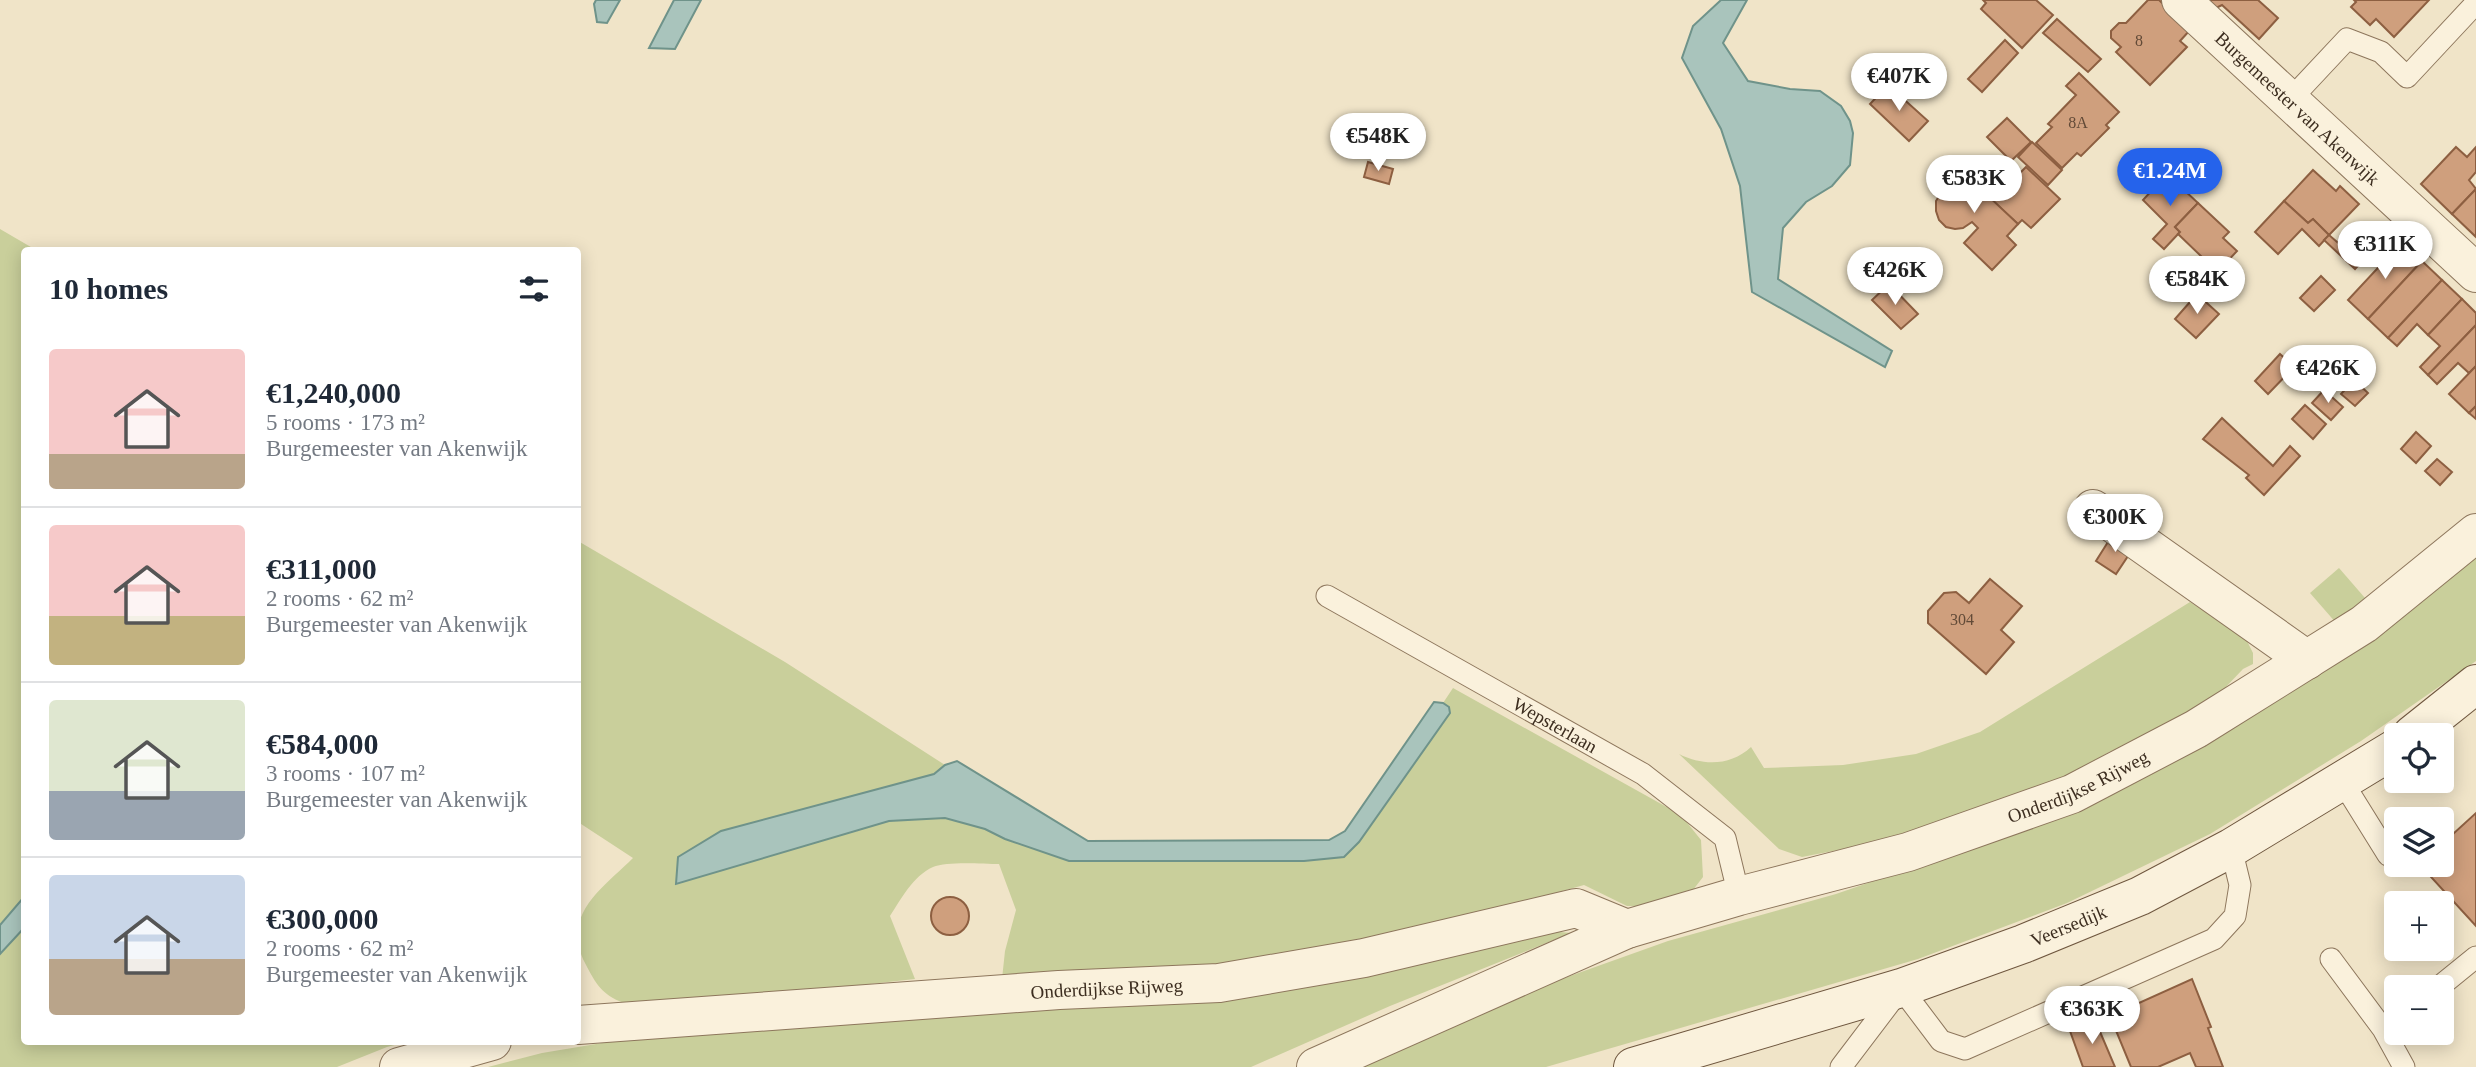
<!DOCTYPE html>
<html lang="en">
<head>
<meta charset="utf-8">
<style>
  body { margin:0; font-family:"Times New Roman",serif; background:#f2f2f3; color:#1f2937; height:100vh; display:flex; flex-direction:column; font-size:26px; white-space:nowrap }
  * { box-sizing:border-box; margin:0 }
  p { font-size:23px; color:#747a83 }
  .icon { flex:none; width:38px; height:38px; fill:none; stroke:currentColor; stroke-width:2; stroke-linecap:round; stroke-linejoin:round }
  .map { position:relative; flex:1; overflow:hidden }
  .side { position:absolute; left:21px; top:247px; width:560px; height:798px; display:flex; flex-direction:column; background:#fff; border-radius:7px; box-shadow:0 4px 18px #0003 }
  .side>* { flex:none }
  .fabs { position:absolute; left:2384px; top:723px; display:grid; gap:14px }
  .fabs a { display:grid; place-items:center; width:70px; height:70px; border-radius:7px; background:#fff; box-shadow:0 4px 18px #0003; font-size:35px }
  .price { position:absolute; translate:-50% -60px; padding:0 16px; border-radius:24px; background:#fff; color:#222; font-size:23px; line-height:46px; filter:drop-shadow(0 2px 4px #0008) }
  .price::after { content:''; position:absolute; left:50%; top:42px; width:21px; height:16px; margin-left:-10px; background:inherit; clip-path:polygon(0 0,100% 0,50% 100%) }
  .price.current { background:#2563eb; color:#fff }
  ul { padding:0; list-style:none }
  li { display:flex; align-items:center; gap:21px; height:175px; padding:0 28px }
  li+li { border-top:2px solid #e0e1e3 }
  li span { display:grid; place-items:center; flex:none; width:196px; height:140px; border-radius:7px; color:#555 }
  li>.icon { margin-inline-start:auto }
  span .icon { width:84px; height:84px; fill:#fffc; stroke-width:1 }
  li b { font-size:30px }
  h2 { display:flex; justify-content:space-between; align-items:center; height:84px; padding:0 28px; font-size:30px }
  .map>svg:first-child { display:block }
</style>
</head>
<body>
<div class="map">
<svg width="2476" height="1067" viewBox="0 0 2476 1067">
  <rect width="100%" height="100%" fill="#f0e4c8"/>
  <g fill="#c9cf9b">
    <polygon points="0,229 36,250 24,250 24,897 0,925"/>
    <path d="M578 541 785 662 945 765 934 774 678 857 676 884 889 821 945 818 985 829 1005 839 1069 861 1359 842 1450 713 1449 707 1443 703 1453 688 1681 815 1701 840 1703 877 1686 899 1650 906H1627L1584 885 1398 937 1264 961 1002 979 1005 951 1016 910 999 864C983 864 947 861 933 867 913 876 901 899 890 916L915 979C843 987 771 995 698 1001 679 1003 636 1008 619 1001 600 993 594 980 585 963 560 915 603 888 633 858L578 822Z"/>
    <polygon points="2476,550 2476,661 2361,741 2210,834 2067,903 1918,959 1546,1067 1357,1067 1542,986 1668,941 1836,894 1949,855"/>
    <polygon points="2339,568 2365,598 2337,624 2310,593"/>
    <path d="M2190 602 2246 639 2253 653V664L2243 669 2223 690 2153 733 2109 752 2045 790 1936 831 1802 857 1779 849 1679 754C1703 766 1731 766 1751 747L1764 768 1843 765 1916 754 1980 732Z"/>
    <polygon points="24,928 24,1041 409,1041 387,1047 337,1067 0,1067 0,954"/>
    <polygon points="1550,931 1571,933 1390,1006 1251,1067 488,1067 542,1053 626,1039"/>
  </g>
  <g fill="#a9c4bc" stroke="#6f938a" stroke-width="2">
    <polygon points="596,0 620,0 607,23 597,22 594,4"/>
    <polygon points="674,0 701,0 675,49 649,48"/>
    <polygon points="1721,0 1747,0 1723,43 1748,81 1790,89 1820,91 1841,106 1850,121 1853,133 1850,165 1832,186 1806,202 1783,228 1778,279 1892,351 1885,367 1752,292 1740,186 1721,129 1682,58 1693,26"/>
    <polygon points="1434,702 1443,703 1449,707 1450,713 1359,842 1344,857 1304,861 1069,861 1005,839 985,829 945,818 889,821 676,884 678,857 721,831 934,774 945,765 957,761 1088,841 1329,840 1345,831"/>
    <polygon points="24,897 24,928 0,954 0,925"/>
  </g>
  <g fill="#cf9f7d" stroke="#8d5f41" stroke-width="2">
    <polygon points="1983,0 2036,0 2053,15 2022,48 1981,9 1986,3"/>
    <polygon points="2148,0 2159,0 2190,30 2180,41 2187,47 2150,85 2116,52 2121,47 2111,38 2111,31 2119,23 2126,23"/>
    <polygon points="2207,0 2258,0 2278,18 2259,39 2222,5 2216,8"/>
    <polygon points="2354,0 2429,0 2394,37 2376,19 2370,25 2351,7 2356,2"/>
    <polygon points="2057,19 2101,59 2088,72 2043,33"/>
    <polygon points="2005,40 2018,53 1982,92 1968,79"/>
    <polygon points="2079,73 2119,112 2106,125 2109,128 2081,156 2077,153 2062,168 2036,143 2052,127 2048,124 2076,95 2066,86"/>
    <polygon points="1888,85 1928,121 1909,141 1870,104"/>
    <polygon points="2007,118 2031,142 2011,161 1987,137"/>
    <polygon points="2032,142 2062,170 2048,185 2018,157"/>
    <polygon points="2456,147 2467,157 2476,147 2476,172 2469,180 2476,189 2452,214 2421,184"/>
    <polygon points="1998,159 2016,177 2026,167 2060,199 2031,228 2022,220 2018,224 1961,172 1972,160 1981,160 1990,168"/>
    <polygon points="1950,160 2018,224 2007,236 2016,245 1992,270 1964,243 1978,228 1972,222 1963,228 1955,229 1946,227 1939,220 1936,211 1936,201 1941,193 1930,182"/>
    <polygon points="1368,162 1393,169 1389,184 1364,177"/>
    <polygon points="2313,170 2336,191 2340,186 2359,204 2329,235 2313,219 2308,223 2284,201"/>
    <polygon points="2167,174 2198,203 2175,227 2180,232 2164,249 2153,239 2167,224 2143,200"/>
    <polygon points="2476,189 2476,237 2452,214"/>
    <polygon points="2284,201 2308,223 2313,219 2329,235 2319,246 2302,229 2278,254 2255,232"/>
    <polygon points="2198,203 2229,232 2223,238 2237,251 2209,281 2195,267 2203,258 2178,234 2180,232 2175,227"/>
    <polygon points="2369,225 2380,237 2376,240 2379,243 2355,269 2324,240 2329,235 2343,247 2362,227 2364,229"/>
    <polygon points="2402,242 2422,261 2368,319 2348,300"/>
    <polygon points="2422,261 2442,280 2388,338 2368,319"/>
    <polygon points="2321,276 2335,290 2314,311 2300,298"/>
    <polygon points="2442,280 2462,299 2428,335 2417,324 2397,346 2388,338"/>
    <polygon points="1889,284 1918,314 1901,329 1872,300"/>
    <polygon points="2197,294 2219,314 2196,338 2175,319"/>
    <polygon points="2462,299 2476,313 2476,325 2428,375 2420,367 2440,346 2428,335"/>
    <polygon points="2476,325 2476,366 2469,373 2458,363 2437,384 2428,375"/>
    <polygon points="2280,354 2294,367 2268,394 2255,381"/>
    <polygon points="2333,358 2347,371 2333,386 2319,373"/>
    <polygon points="2476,366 2476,406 2469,413 2449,394"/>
    <polygon points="2354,380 2368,393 2355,406 2341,394"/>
    <polygon points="2324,390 2343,407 2331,420 2312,403"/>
    <polygon points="2305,405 2326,424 2313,439 2292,419"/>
    <polygon points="2476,406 2476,419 2469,413"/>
    <polygon points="2222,418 2273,466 2290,446 2300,456 2264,495 2246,478 2249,475 2203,439"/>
    <polygon points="2416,432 2431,446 2416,463 2401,449"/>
    <polygon points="2437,459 2452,472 2440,485 2425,471"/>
    <polygon points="2113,534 2134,547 2116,574 2096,561"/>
    <polygon points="1990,579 2022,606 2001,630 2014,642 1986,674 1928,623 1928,611 1944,593 1956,592 1969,603"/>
    <polygon points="2476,813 2476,926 2420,865 2441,864 2441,845"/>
    <circle cx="950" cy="916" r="19"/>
    <polygon points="2192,979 2211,1027 2208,1028 2223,1067 2196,1067 2190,1053 2158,1067 2131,1067 2110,1016"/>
    <polygon points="2095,1020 2115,1067 2083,1067 2070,1031"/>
  </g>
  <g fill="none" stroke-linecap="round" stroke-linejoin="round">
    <g stroke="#8d765c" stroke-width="23">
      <g id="lane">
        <polyline points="2289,101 2347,39 2381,52 2407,77 2476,3"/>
        <path id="s1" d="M1327 596 1643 774 1725 838 1739 896"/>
        <polyline points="2342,781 2388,855"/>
        <polyline points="2331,959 2383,1029 2404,1067"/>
        <polyline points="2439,987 2476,957"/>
        <polyline points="1841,1067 1901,988 1941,1041 1965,1049 2214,939 2235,916 2240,885 2231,848"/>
      </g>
    </g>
    <g stroke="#8d765c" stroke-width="40">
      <g id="street">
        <path id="s2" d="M2181 0 2476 273"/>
        <polyline points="2093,509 2307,660"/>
        <path id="s3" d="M578 1025 1059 990 1219 983 1364 958 1576 908 1627 929"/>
        <polyline points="399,1067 492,1041"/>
        <path id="s4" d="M1316 1067 1627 929 1739 896 1908 852 2072 794 2196 729 2364 624 2476 533"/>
      </g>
    </g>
    <g stroke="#6f573f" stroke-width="40">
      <g id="secondary">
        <polyline points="2412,735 2476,684"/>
        <path id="s5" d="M1633 1067 1901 988 2023 944 2140 896 2231 848 2396 748"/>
      </g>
    </g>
    <use href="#lane" stroke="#faf1dc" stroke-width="21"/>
    <use href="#street" stroke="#faf1dc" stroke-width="38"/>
    <use href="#secondary" stroke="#faf1dc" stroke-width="38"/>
  </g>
  <g text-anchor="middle" stroke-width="6" stroke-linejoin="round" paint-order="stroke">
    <g font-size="16" fill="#624a37">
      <text x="2139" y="46">8</text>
      <text x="2078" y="128">8A</text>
      <text x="1962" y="625">304</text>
    </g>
    <g font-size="19" fill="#3d2e20" stroke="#f7eed8">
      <text dy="7" stroke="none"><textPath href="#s2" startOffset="159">Burgemeester van Akenwijk</textPath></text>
      <text dy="7" stroke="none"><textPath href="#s1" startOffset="262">Wepsterlaan</textPath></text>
      <text dy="7" stroke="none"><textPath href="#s4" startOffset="814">Onderdijkse Rijweg</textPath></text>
      <text dy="7" stroke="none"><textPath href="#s5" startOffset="458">Veersedijk</textPath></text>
      <text dy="7" stroke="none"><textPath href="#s3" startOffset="530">Onderdijkse Rijweg</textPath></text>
    </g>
  </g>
</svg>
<div class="fabs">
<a><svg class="icon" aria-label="locate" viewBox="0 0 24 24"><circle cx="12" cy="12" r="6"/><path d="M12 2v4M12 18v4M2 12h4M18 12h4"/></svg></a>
<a><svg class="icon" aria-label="layers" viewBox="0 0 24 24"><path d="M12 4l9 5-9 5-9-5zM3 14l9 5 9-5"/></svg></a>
<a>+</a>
<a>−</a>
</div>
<b class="price" style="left:1899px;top:113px">€407K</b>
<b class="price" style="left:1378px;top:173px">€548K</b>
<b class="price current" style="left:2170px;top:208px">€1.24M</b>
<b class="price" style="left:1974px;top:215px">€583K</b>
<b class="price" style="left:2385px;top:281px">€311K</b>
<b class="price" style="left:1895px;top:307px">€426K</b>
<b class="price" style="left:2197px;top:316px">€584K</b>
<b class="price" style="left:2328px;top:405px">€426K</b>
<b class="price" style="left:2115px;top:554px">€300K</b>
<b class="price" style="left:2092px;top:1046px">€363K</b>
<section class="side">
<h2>10 homes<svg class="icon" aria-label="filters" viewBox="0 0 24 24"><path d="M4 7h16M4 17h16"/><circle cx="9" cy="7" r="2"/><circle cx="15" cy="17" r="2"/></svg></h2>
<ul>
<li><span style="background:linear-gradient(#f6c9c9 75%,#b9a48a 0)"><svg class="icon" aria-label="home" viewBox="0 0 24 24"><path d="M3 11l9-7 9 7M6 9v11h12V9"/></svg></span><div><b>€1,240,000</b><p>5 rooms · 173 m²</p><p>Burgemeester van Akenwijk</p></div></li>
<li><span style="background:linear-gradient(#f6c9c9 65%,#c2b280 0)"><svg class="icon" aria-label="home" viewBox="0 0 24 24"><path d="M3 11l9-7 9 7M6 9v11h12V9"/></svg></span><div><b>€311,000</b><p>2 rooms · 62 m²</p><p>Burgemeester van Akenwijk</p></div></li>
<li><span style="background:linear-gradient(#dfe7d0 65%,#9aa5b1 0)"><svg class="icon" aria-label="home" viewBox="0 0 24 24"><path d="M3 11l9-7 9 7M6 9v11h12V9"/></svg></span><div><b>€584,000</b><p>3 rooms · 107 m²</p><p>Burgemeester van Akenwijk</p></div></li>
<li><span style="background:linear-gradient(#c9d6e8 60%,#b9a48a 0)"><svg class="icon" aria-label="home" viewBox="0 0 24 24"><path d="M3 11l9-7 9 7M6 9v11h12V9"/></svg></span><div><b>€300,000</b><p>2 rooms · 62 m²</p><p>Burgemeester van Akenwijk</p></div></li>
</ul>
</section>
</div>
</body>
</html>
